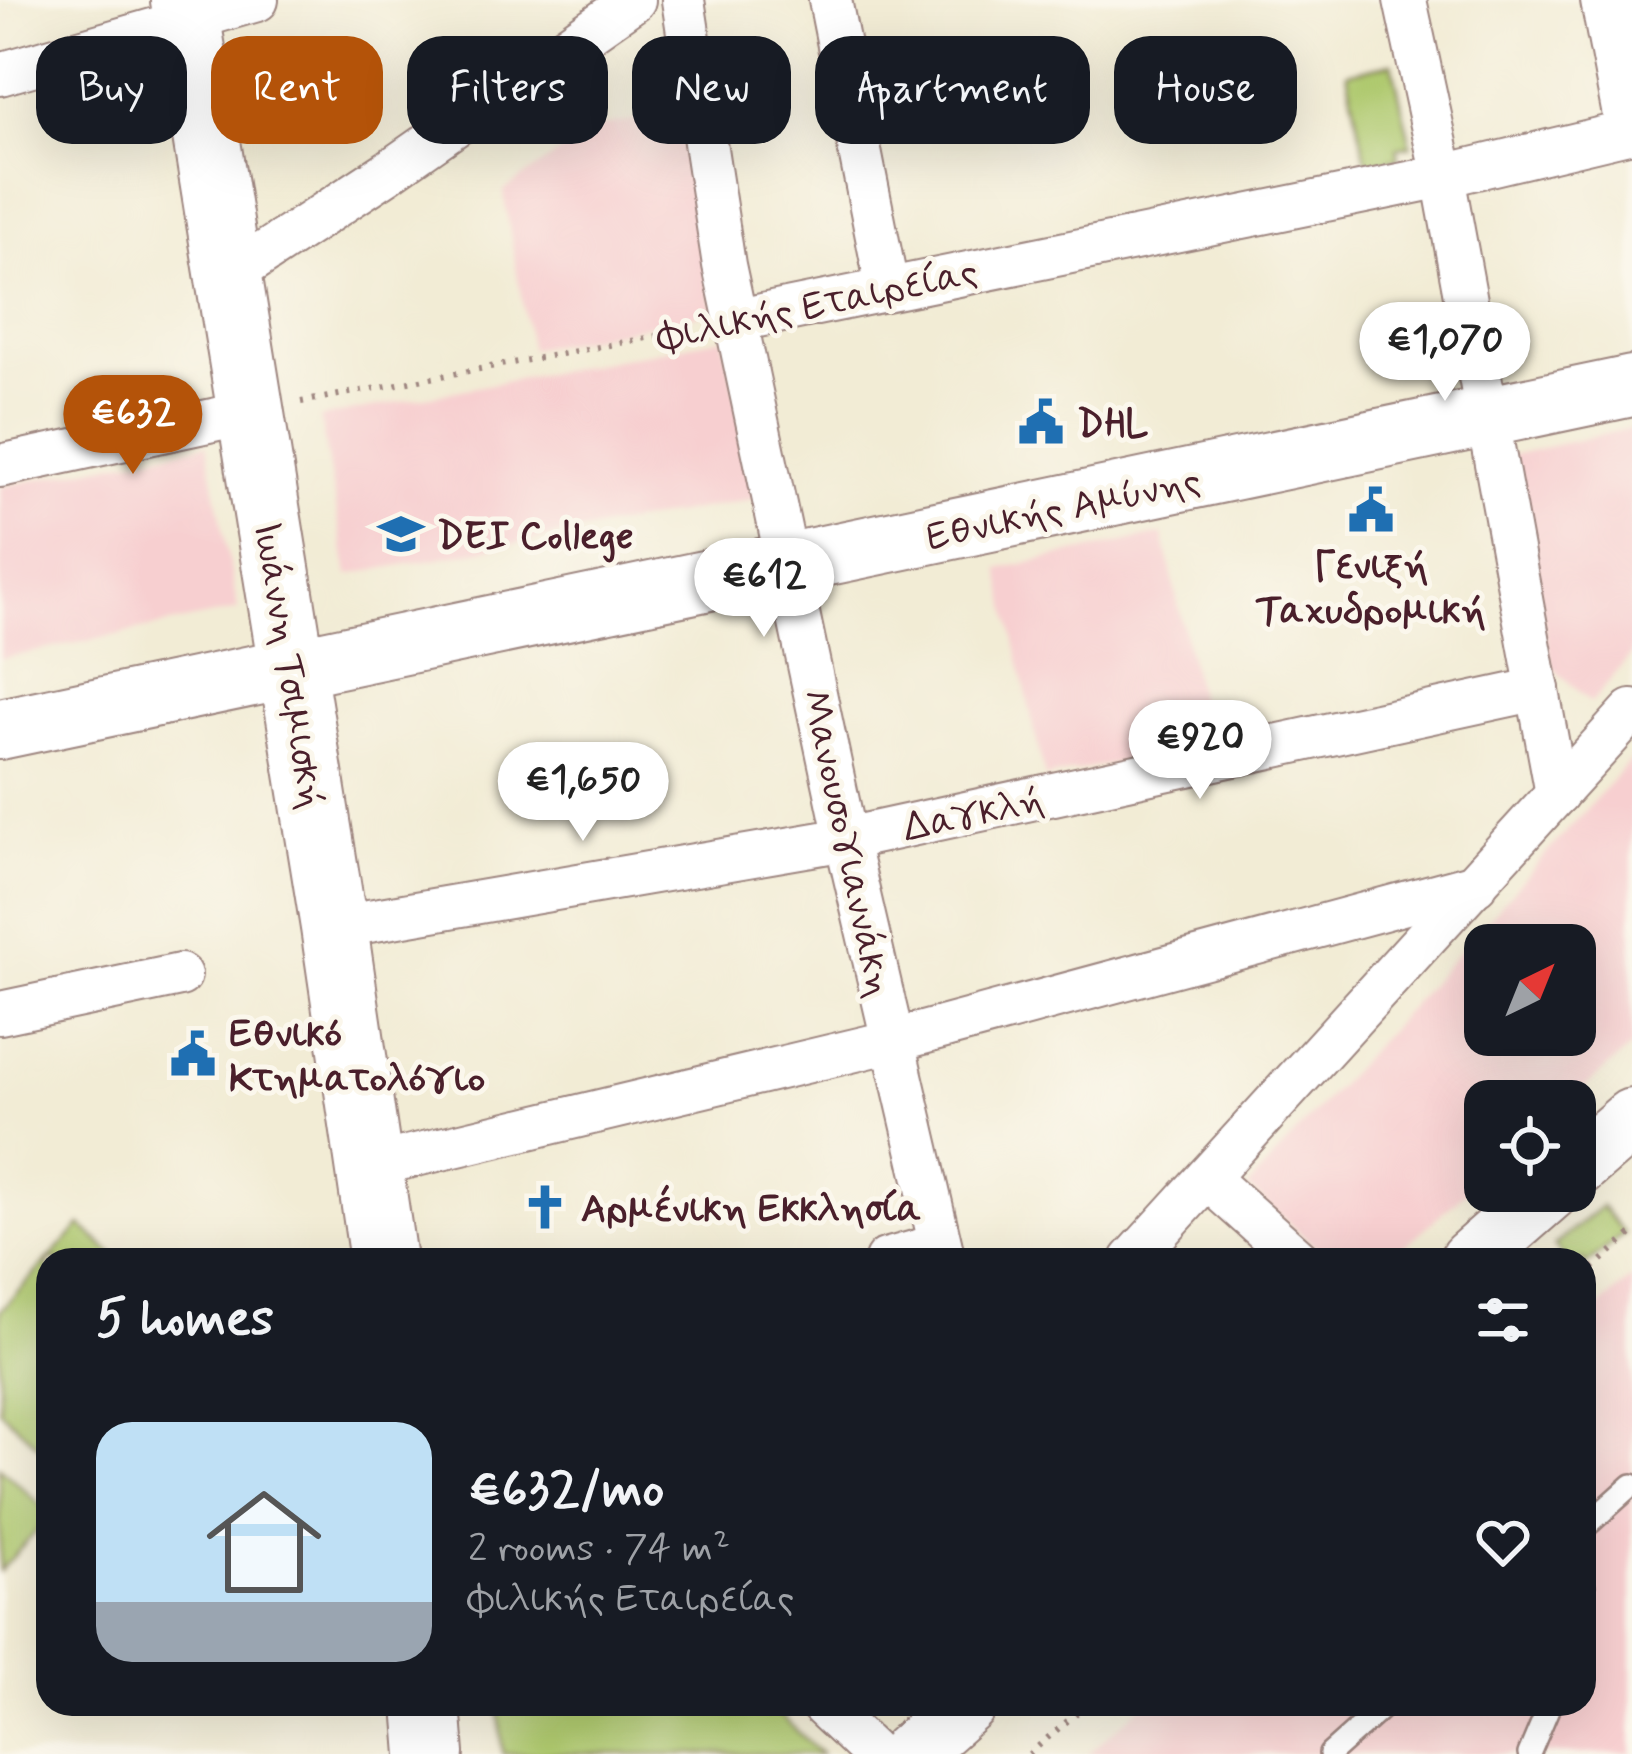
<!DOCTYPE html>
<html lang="en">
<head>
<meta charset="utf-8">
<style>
  body { margin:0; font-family:Mynerve,sans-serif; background:#242831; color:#f1f3f6; height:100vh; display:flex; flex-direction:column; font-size:45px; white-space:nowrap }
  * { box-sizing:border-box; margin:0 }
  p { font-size:39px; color:#9ea1a6 }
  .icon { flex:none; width:66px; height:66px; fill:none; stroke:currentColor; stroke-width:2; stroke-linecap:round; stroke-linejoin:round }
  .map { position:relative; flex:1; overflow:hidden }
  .details { position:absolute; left:36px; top:1248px; width:1560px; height:468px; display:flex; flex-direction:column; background:#171b24; border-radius:36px; box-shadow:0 12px 48px #0002 }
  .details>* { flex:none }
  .top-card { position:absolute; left:36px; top:36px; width:1560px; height:108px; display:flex; gap:24px }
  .needle { width:78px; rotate:43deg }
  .fabs { position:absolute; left:1464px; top:924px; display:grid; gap:24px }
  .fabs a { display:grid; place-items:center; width:132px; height:132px; border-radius:24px; background:#171b24; box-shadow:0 12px 48px #0002; font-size:60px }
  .price { position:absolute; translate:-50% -102px; padding:0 27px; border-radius:42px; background:#fff; color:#222; font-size:39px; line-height:78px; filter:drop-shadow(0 3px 6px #0008) }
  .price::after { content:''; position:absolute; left:50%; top:72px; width:36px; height:27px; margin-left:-18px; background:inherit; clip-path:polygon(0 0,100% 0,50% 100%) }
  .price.on { background:#b45309; color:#fff }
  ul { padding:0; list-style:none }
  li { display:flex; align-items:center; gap:36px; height:300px; padding:0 60px }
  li+li { border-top:3px solid #363941 }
  li span { display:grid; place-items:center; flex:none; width:336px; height:240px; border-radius:36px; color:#555 }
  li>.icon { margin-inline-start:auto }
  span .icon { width:144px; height:144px; fill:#fffc; stroke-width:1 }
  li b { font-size:51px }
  h2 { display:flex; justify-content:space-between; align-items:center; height:144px; padding:0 60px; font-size:51px }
  .pill { padding:0 42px; border-radius:36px; background:#171b24; box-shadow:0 12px 48px #0002; font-size:42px; line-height:108px }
  .pill.on { background:#b45309; color:#fff }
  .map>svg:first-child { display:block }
</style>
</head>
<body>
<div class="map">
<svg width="1632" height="1754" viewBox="0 0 1632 1754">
  <rect width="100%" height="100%" fill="#fbf7ec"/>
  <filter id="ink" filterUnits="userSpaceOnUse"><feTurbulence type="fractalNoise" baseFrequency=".00833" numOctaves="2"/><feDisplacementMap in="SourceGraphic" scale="24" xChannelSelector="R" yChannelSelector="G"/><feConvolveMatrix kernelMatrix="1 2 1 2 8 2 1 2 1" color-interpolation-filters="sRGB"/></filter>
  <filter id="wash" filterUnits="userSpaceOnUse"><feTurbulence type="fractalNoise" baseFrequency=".004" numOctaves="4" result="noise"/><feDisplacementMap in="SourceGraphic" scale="48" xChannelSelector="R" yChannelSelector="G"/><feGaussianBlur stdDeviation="2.7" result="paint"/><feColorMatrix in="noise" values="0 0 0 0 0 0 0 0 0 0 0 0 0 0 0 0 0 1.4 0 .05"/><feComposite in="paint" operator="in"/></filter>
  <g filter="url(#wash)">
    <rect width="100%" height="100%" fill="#f2ecd5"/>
    <g fill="#f7cfd0" fill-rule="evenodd">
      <polygon points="677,113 714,312 530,349 503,191 597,127"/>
      <polygon points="723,338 759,498 348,575 320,418"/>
      <polygon points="1632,428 1632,654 1591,703 1552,667 1511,455"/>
      <polygon points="207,444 238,610 0,659 0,487"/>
      <polygon points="1163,534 1208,743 1045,778 999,569"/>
      <path d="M1632 758V1046L1569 1101H1485V1175L1389 1260H1330L1248 1187ZM1485 945H1575V1035H1485Z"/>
      <polygon points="1632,1278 1632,1754 1087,1754 1144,1704 1584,1704 1584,1320"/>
    </g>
    <g fill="#afc96e" stroke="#7c744c" stroke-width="3">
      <polygon points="1392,63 1411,145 1397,148 1399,158 1367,165 1347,73"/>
      <polygon points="1601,1206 1624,1233 1584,1267 1584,1260 1566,1260 1554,1246"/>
      <polygon points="81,1225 119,1260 48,1260 48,1455 0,1410 0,1311"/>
      <polygon points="0,1467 48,1512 48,1519 0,1571"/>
      <polygon points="498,1704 769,1704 821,1754 503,1754"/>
    </g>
  </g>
  <g filter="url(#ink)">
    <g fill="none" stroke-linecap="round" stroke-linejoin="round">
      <g stroke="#9e8680" stroke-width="26">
        <g id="lane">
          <polyline points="1584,1528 1632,1485"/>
          <polyline points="1584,1587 1584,1616"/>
          <polyline points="1330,1754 1386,1704"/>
          <polyline points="1529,1754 1550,1704"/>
        </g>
      </g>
      <g stroke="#9e8680" stroke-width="46">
        <g id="street">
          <polyline points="683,0 724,265 846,839 944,1260"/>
          <polyline points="830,0 887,287"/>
          <polyline points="1405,0 1443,176 1557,794"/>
          <polyline points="0,74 257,0"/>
          <polyline points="228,277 388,172 634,0"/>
          <polyline points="738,320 1443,176 1632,131"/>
          <polyline points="0,466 250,412"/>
          <polyline points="334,927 846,839 1538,689"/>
          <polyline points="0,1013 180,975"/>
          <polyline points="370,1166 893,1041 1476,884"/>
          <polyline points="1207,1178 1299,1260"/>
          <polyline points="886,1260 940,1245"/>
          <polyline points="1132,1260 1632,711"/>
          <polyline points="821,1704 874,1754"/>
        </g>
      </g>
      <g stroke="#9e8680" stroke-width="64">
        <g id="secondary">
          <polyline points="1611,0 1632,109"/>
          <polyline points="0,729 1632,386"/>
          <polyline points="1575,1168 1632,1119"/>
          <polyline points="1470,1260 1549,1191"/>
          <polyline points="909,1754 966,1704"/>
        </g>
      </g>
      <g stroke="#9e8680" stroke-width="70">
        <g id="primary">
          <polyline points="184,0 334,927 383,1260"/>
          <polyline points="427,1704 431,1754"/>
        </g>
      </g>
      <g stroke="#9e8680" stroke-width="6" stroke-dasharray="3 9" stroke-linecap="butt">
        <polyline points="301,402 701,328"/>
        <polyline points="1584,1276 1632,1234"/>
        <polyline points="1029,1754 1087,1704"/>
      </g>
      <use href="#lane" stroke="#fff" stroke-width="21"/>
      <use href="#street" stroke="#fff" stroke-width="42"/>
      <use href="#secondary" stroke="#fff" stroke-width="60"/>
      <use href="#primary" stroke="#fff" stroke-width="66"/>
    </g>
  </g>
  <defs>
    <g id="civic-bare" transform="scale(3.6)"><path d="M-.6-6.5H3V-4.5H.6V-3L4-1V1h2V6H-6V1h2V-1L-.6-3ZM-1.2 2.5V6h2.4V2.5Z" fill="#1f6fb2" stroke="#fbf7ec" stroke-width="2.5" paint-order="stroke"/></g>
    <g id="university-bare" transform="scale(3.6)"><path d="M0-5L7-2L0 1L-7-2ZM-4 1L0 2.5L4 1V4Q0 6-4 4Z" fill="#1f6fb2" stroke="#fbf7ec" stroke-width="2.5" paint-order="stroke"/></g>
    <g id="church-bare" transform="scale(3.6)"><path d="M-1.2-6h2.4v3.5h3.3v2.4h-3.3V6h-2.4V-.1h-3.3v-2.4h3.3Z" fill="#1f6fb2" stroke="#fbf7ec" stroke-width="2.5" paint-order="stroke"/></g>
  </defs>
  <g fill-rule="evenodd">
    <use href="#civic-bare" x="1041" y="422"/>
    <use href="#civic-bare" x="1371" y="510"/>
    <use href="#university-bare" x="401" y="534"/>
    <use href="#civic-bare" x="193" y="1054"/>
    <use href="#church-bare" x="545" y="1207"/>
  </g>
  <g text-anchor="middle" stroke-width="10" stroke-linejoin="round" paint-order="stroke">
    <g font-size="39" fill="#4a1f2b" stroke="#fbf7ec">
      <text transform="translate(817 303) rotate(-12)" y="14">Φιλικής Εταιρείας</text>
      <text transform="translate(1063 507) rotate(-12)" y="14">Εθνικής Αμύνης</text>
      <text transform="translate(291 665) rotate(81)" y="14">Ιωάννη Τσιμισκή</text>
      <text transform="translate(973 812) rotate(-12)" y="14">Δαγκλή</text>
      <text transform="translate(849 843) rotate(78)" y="14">Μανουσογιαννάκη</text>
    </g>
    <g font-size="39" font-weight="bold" fill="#4a1f2b" stroke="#fbf7ec" text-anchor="start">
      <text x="1077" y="436">DHL</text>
      <text x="437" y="548">DEI College</text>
      <text x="1371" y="578" text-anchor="middle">Γενιξή<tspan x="1371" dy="45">Ταχυδρομική</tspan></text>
      <text x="229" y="1046">Εθνικό<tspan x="229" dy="45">Κτηματολόγιο</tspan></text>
      <text x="581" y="1221">Αρμένικη Εκκλησία</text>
    </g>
  </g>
</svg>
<div class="fabs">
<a><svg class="needle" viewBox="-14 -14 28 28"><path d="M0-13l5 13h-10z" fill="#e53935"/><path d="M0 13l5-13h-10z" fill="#9ea1a6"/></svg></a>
<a><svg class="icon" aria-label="locate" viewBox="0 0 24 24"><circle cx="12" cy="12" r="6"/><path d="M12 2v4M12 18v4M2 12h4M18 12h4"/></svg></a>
</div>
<b class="price" style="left:1445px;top:404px">€1,070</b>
<b class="price on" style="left:133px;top:477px">€632</b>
<b class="price" style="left:764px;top:640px">€612</b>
<b class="price" style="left:1200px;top:802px">€920</b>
<b class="price" style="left:583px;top:844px">€1,650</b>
<div class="top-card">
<a class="pill">Buy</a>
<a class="pill on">Rent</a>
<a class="pill">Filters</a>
<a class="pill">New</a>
<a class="pill">Apartment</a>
<a class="pill">House</a>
</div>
<section class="details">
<h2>5 homes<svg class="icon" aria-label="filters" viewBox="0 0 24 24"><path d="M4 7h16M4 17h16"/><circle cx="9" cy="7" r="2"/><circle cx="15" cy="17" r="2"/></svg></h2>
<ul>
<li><span style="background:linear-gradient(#bfe0f5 75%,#9aa5b1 0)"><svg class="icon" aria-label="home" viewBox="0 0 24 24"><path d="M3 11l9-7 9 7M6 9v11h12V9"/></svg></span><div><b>€632/mo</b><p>2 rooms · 74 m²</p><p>Φιλικής Εταιρείας</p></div><svg class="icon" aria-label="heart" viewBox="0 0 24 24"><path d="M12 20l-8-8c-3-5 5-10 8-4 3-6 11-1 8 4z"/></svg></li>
</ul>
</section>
</div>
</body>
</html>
